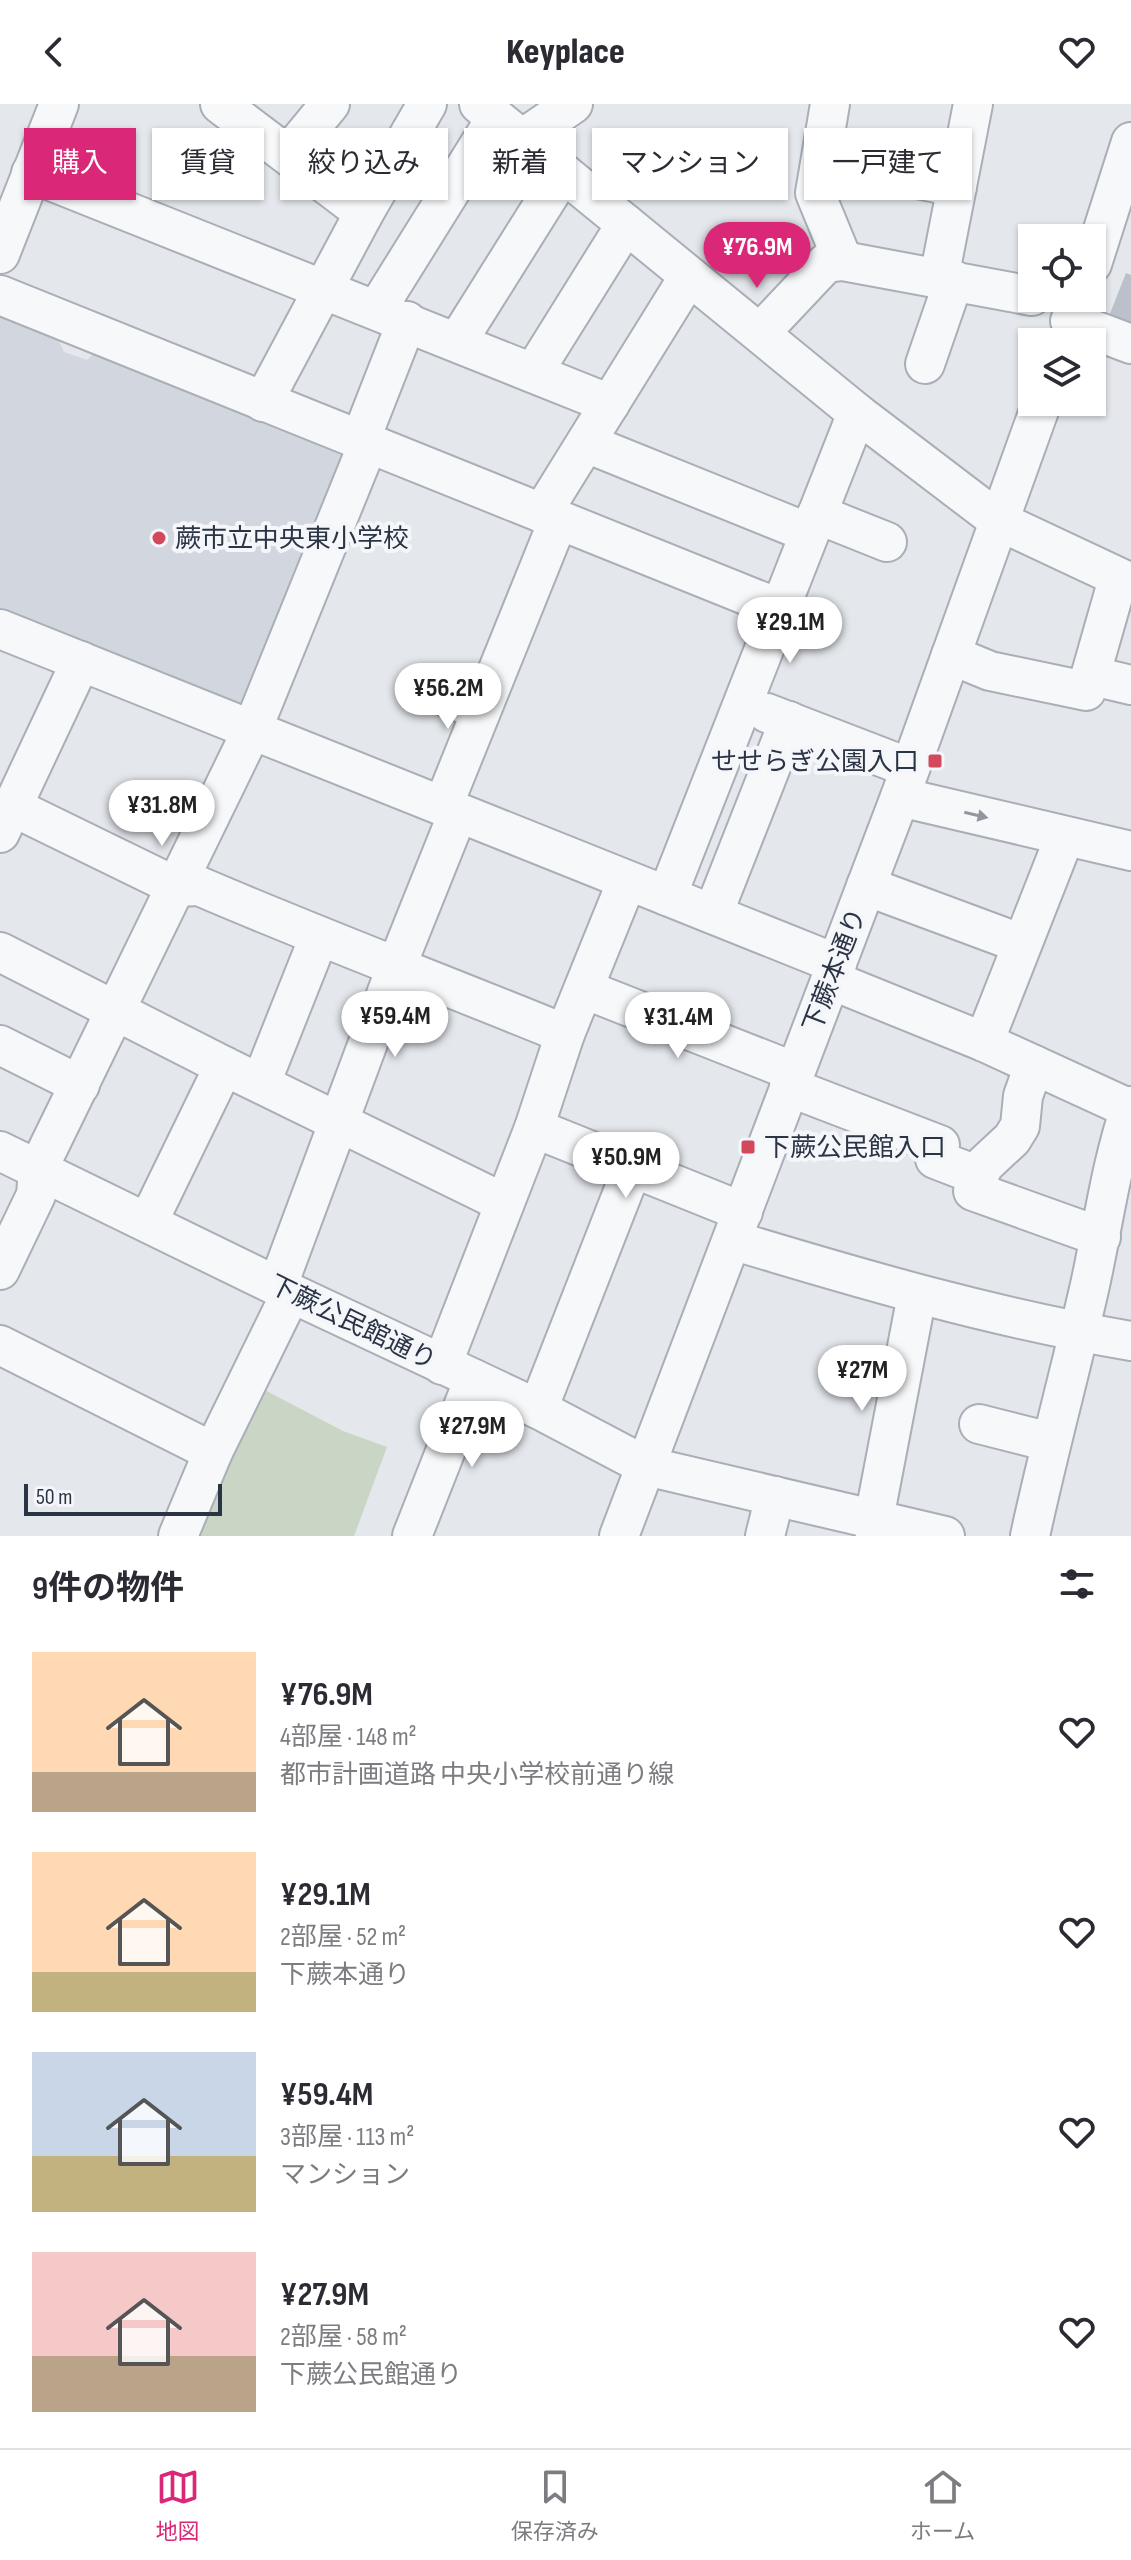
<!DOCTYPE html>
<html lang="ja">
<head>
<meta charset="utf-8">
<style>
  body { margin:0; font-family:"Sofia Sans Condensed","Noto Sans JP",sans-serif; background:#f7f7f7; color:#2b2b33; height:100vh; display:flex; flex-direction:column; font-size:30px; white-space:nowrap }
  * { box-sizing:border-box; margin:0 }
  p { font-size:26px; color:#7c7c81 }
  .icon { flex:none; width:44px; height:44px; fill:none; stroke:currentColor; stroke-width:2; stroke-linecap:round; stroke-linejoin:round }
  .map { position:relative; height:1432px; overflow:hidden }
  .panel { display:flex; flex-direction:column; background:#fff; flex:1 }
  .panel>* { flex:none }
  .hud { position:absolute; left:24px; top:24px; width:1084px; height:72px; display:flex; gap:16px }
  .tools { position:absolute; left:1018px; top:120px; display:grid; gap:16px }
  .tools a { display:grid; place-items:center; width:88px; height:88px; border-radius:0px; background:#fff; box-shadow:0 2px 6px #0004; font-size:40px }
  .scale { position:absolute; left:24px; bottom:20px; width:198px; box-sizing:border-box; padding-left:8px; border:4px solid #2b3445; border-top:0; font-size:22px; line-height:28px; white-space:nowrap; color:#2b3445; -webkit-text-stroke:6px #f4f6f9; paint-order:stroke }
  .price { position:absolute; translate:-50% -68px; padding:0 18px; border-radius:28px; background:#fff; color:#222; font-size:26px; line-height:52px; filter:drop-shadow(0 2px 4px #0008) }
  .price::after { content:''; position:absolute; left:50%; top:48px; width:24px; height:18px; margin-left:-12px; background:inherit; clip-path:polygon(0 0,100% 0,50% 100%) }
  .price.on { background:#db2777; color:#fff }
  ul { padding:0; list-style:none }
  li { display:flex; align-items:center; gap:24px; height:200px; padding:0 32px }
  li span { display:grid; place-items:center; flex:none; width:224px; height:160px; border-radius:0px; color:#555 }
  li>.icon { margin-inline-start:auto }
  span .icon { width:96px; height:96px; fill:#fffc; stroke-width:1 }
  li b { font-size:34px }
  h2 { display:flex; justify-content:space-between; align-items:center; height:96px; padding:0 32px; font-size:34px }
  .chip { padding:0 28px; border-radius:0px; background:#fff; box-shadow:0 2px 6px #0004; font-size:28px; line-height:72px }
  .chip.on { background:#db2777; color:#fff }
  header { display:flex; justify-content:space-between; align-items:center; height:104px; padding:0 32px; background:#fff; font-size:36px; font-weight:800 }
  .tab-bar { display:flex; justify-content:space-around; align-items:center; height:112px; border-top:2px solid #e1e1e2; background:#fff; font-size:22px; color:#7c7c81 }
  .tab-bar a { display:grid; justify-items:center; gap:4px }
  .tab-bar .on { color:#db2777 }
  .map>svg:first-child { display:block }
</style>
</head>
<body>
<header><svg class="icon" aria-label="back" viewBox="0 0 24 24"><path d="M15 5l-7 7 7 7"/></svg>Keyplace<svg class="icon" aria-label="heart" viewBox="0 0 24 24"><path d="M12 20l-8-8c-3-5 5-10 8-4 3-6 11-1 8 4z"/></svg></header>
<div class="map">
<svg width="1131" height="1432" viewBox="0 0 1131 1432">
  <rect width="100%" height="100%" fill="#e4e7ec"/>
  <polygon fill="#d2d6de" points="0,207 55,229 64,248 87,256 97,246 344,343 349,355 249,603 234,607 0,513"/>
  <polygon fill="#c9d6c5" points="257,1282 343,1327 387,1343 354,1432 190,1432"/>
  <polygon fill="#bbc0ca" points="1126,169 1131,171 1131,221 1109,212"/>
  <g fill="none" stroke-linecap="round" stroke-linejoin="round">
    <g stroke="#a9aeb7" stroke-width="42">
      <g id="minor">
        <polyline points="220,0 364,109"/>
        <polyline points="479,0 857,309 999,417 1131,479"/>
        <polyline points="830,0 815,89 843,157"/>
        <polyline points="522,35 573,0"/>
        <polyline points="288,51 330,0"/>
        <polyline points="876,67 957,83"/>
        <polyline points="31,69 610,300"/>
        <polyline points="0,150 59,0"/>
        <polyline points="1092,160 1131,38"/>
        <polyline points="939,174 973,0"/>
        <polyline points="0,191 778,504"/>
        <polyline points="377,205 496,14"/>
        <polyline points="1070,217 1131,240"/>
        <polyline points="761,228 826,159 843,157 1032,192"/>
        <polyline points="457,238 563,69"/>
        <polyline points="925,260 954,176"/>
        <polyline points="533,269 626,120"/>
        <polyline points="263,298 364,109 427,0"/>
        <polyline points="360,337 407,217"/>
        <polyline points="586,339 809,429"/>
        <polyline points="542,409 689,172"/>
        <polyline points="817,410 887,438"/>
        <polyline points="0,525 837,860"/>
        <polyline points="951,551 990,567 1086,587 1118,475"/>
        <polyline points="1093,572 1131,581"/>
        <polyline points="440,590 481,607"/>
        <polyline points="767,609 910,664"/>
        <polyline points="900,693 1131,747"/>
        <polyline points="443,702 558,417"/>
        <path d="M13 703 177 783 199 782C320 834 443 880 565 930"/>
        <polyline points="0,729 81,557"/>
        <polyline points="866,782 1022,840"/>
        <polyline points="667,792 857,309"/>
        <polyline points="713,810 789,617"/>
        <polyline points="0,848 224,962 504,1099"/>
        <polyline points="831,876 984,938 1130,1005"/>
        <polyline points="584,885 795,968"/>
        <polyline points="984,938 1065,732"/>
        <polyline points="0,941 80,981"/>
        <polyline points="261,979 319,833"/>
        <polyline points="789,983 940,1041 935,1055 979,1072 973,1087 1101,1133"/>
        <polyline points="534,1024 743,1108"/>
        <polyline points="0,1047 291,1189 538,1305 646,1362 945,1432"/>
        <polyline points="979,1072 984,1061 1012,1035 1020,1022 1023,992 1034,961"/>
        <polyline points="148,1118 224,962"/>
        <path d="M732 1136C864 1176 995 1214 1131 1237"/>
        <polyline points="0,1166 36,1091 38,1065 252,626 368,340"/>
        <polyline points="278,1181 397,861 458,709"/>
        <polyline points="0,1241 213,1348"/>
        <polyline points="442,1261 534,1024 565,930 627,777"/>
        <polyline points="538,1305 632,1065"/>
        <polyline points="979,1320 1050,1338"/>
        <polyline points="178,1432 213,1348 291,1189"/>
        <polyline points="412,1432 474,1275"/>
        <polyline points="619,1432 900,693 1042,298"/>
        <polyline points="765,1432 775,1392"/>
        <polyline points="875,1432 874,1415 917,1191"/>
        <path d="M1030 1432C1048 1348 1071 1265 1090 1181 1103 1122 1111 1059 1131 1002"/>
      </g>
    </g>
    <use href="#minor" stroke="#f7f8fa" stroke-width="38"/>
  </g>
  <defs><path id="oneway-solid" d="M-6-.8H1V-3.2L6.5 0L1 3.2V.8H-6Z" transform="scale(2)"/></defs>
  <use fill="#9196a0" href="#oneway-solid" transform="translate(976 711) rotate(13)"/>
  <g fill="#d1495b" stroke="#f4f6f9" stroke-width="3">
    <circle cx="159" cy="434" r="8"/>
    <rect x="927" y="649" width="16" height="16" rx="4"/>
    <rect x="740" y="1035" width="16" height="16" rx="4"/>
  </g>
  <g text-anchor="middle" stroke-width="8" stroke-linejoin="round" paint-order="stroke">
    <g font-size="26" fill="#2b3445" stroke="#f4f6f9" text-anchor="start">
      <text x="175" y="443">蕨市立中央東小学校</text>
      <text x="919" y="666" text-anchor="end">せせらぎ公園入口</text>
      <text x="764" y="1052">下蕨公民館入口</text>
    </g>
    <g font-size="26" fill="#2b3445" stroke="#f4f6f9">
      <text transform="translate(834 866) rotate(-69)" y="9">下蕨本通り</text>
      <text transform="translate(353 1218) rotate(26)" y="9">下蕨公民館通り</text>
    </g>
  </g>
</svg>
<div class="tools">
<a><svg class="icon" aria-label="locate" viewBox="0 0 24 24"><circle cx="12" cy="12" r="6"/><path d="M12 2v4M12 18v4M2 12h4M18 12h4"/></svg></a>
<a><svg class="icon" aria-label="layers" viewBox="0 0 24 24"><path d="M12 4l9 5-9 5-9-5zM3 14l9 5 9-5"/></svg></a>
</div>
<div class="scale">50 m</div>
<b class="price on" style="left:757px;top:186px">¥76.9M</b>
<b class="price" style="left:790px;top:561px">¥29.1M</b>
<b class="price" style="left:448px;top:627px">¥56.2M</b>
<b class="price" style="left:162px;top:744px">¥31.8M</b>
<b class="price" style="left:395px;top:955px">¥59.4M</b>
<b class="price" style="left:678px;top:956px">¥31.4M</b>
<b class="price" style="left:626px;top:1096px">¥50.9M</b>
<b class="price" style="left:862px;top:1309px">¥27M</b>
<b class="price" style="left:472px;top:1365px">¥27.9M</b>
<div class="hud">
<a class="chip on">購入</a>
<a class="chip">賃貸</a>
<a class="chip">絞り込み</a>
<a class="chip">新着</a>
<a class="chip">マンション</a>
<a class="chip">一戸建て</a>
</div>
</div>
<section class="panel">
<h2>9件の物件<svg class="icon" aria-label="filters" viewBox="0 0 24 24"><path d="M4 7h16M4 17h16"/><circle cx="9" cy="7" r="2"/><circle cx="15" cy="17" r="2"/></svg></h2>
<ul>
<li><span style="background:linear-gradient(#ffd9b3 75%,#b9a48a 0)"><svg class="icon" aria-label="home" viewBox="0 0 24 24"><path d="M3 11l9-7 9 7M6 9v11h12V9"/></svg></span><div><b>¥76.9M</b><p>4部屋 · 148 m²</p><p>都市計画道路 中央小学校前通り線</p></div><svg class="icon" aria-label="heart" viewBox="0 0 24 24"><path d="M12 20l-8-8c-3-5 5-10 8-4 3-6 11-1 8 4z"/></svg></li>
<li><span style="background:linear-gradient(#ffd9b3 75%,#c2b280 0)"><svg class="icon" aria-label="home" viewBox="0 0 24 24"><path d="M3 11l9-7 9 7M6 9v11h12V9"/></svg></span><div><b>¥29.1M</b><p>2部屋 · 52 m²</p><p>下蕨本通り</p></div><svg class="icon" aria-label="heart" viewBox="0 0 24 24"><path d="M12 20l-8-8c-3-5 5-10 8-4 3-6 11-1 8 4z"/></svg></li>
<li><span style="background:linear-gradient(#c9d6e8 65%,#c2b280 0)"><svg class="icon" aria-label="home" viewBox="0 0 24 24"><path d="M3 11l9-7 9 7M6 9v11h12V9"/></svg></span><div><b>¥59.4M</b><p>3部屋 · 113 m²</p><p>マンション</p></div><svg class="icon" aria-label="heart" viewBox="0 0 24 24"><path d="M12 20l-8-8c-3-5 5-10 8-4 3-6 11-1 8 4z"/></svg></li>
<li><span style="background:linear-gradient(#f6c9c9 65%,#b9a48a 0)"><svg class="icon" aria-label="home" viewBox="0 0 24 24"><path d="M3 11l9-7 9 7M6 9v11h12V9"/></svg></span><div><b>¥27.9M</b><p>2部屋 · 58 m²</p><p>下蕨公民館通り</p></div><svg class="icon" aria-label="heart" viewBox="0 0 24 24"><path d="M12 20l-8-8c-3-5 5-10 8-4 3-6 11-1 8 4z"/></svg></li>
</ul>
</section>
<nav class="tab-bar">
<a class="on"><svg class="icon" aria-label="map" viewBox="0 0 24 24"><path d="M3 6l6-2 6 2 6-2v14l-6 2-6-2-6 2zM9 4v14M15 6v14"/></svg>地図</a>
<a><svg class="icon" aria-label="saved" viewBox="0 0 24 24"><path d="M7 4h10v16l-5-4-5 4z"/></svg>保存済み</a>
<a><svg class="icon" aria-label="home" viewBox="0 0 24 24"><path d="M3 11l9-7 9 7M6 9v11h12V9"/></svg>ホーム</a>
</nav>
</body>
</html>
